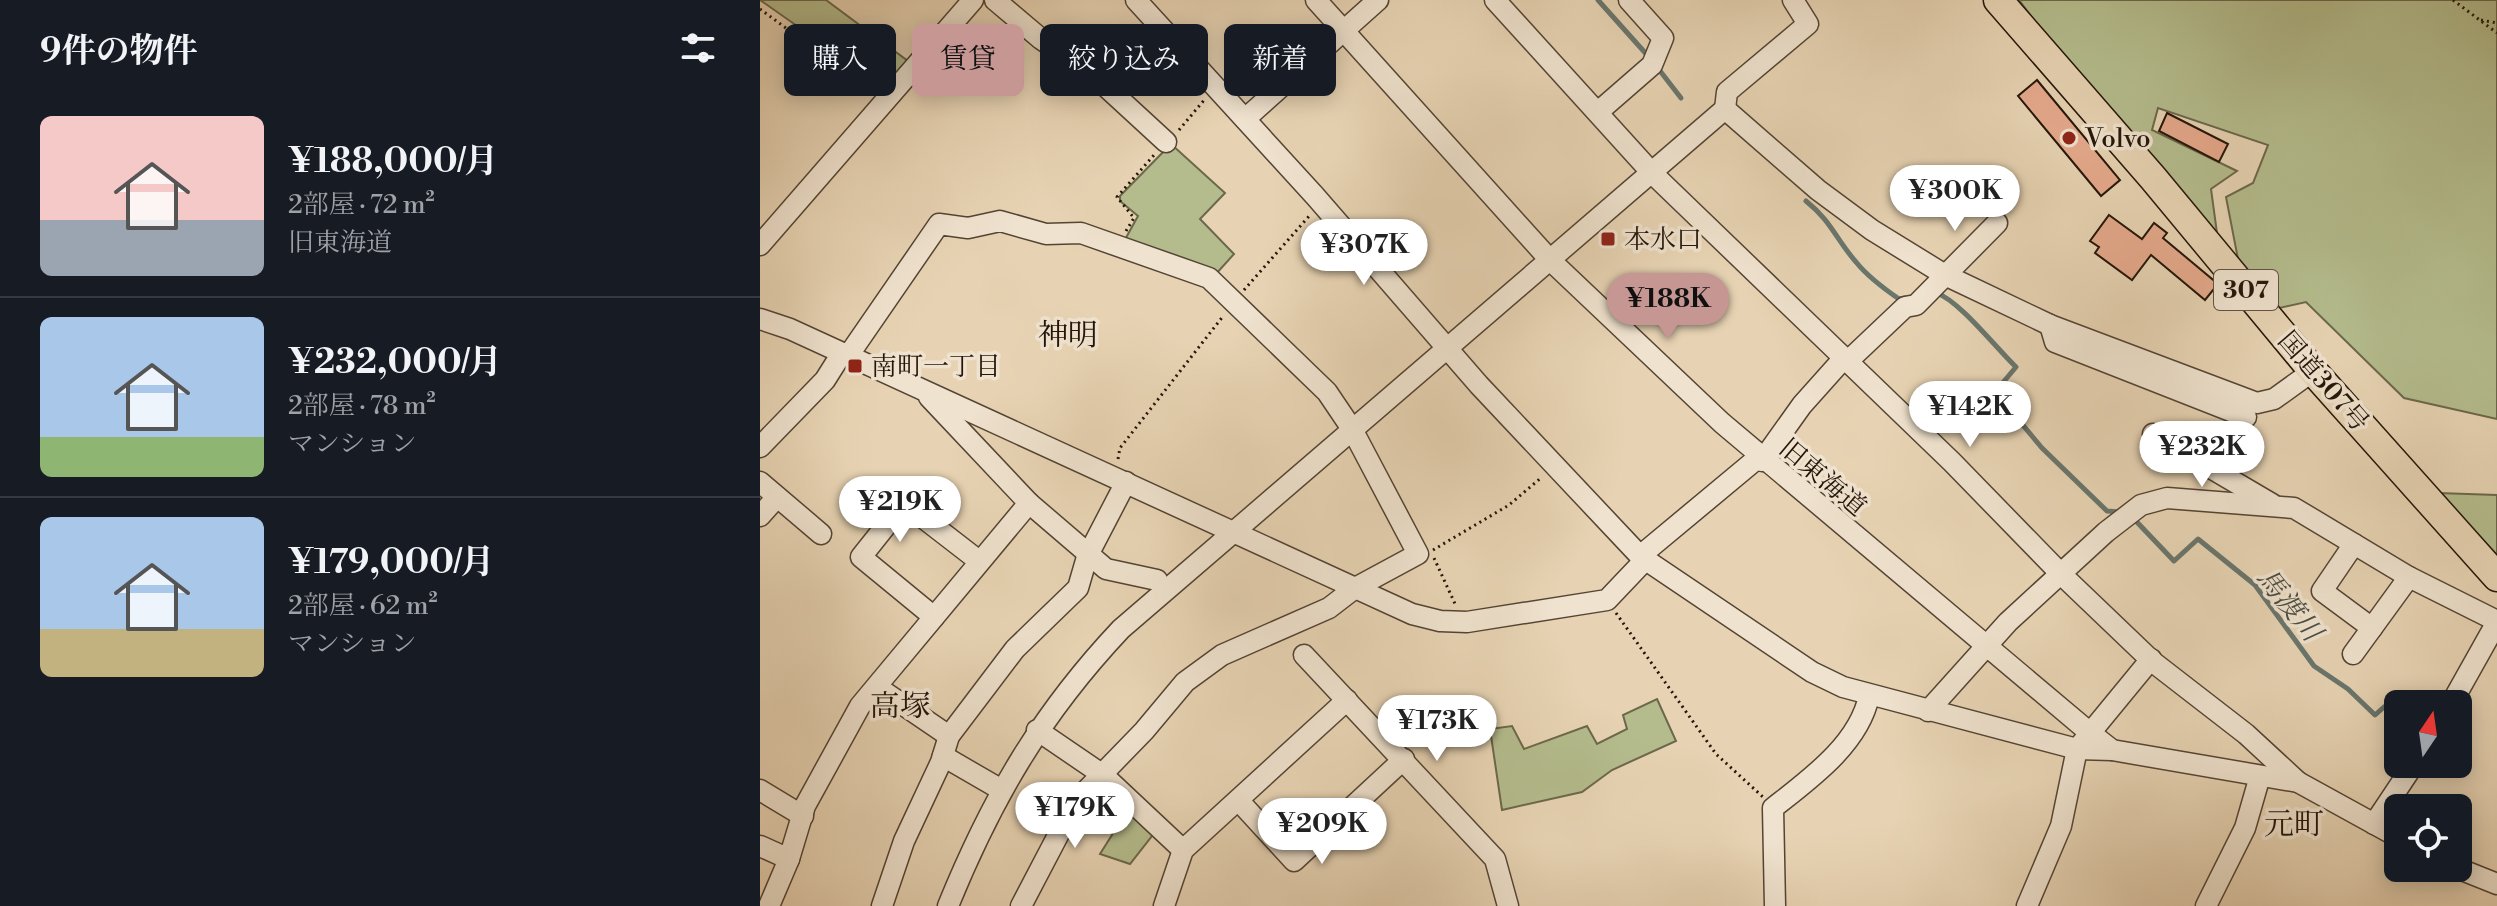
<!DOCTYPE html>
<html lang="ja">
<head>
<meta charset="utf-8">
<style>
  body { margin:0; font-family:"Libre Bodoni","Noto Serif JP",serif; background:#20242c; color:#f1f3f6; height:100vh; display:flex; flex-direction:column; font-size:30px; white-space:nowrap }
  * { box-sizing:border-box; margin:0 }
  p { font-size:26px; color:#9ea1a6 }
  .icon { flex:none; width:44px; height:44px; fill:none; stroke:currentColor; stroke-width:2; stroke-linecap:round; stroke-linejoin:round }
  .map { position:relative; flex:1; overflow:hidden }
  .side { display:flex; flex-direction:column; background:#171b24; width:760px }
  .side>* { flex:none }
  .hud { position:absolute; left:24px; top:24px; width:760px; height:72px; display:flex; gap:16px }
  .needle { width:52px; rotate:13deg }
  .buttons { position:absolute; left:1624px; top:690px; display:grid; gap:16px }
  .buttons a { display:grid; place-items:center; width:88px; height:88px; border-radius:12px; background:#171b24; box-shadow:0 4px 20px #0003; font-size:40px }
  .price { position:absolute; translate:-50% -68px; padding:0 18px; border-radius:28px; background:#fff; color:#222; font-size:26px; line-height:52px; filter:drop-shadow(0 2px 4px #0008) }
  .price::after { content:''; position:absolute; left:50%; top:48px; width:24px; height:18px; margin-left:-12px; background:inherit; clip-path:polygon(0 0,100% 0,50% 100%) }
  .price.active { background:#c59692; color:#111 }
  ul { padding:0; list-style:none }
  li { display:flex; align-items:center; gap:24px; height:200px; padding:0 40px }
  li+li { border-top:2px solid #363941 }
  li span { display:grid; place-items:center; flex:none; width:224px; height:160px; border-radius:12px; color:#555 }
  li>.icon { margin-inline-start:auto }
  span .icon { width:96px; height:96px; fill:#fffc; stroke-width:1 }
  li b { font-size:34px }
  h2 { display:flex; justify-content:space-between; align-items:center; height:96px; padding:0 40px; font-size:34px }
  .chip { padding:0 28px; border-radius:12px; background:#171b24; box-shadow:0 4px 20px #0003; font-size:28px; line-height:72px }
  .chip.active { background:#c59692; color:#111 }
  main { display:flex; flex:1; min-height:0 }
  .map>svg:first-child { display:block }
</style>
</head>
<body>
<main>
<section class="side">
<h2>9件の物件<svg class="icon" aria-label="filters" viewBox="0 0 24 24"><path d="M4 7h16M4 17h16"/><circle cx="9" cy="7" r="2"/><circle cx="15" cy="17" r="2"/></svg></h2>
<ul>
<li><span style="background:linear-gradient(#f6c9c9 65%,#9aa5b1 0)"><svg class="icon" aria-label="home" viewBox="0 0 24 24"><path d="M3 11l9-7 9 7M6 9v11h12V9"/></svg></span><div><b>¥188,000/月</b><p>2部屋 · 72 m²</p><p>旧東海道</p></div></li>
<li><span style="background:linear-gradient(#a9c7e8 75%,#8fb573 0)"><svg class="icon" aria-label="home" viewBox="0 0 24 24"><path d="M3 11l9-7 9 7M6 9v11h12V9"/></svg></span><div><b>¥232,000/月</b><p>2部屋 · 78 m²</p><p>マンション</p></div></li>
<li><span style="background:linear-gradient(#a9c7e8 70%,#c2b280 0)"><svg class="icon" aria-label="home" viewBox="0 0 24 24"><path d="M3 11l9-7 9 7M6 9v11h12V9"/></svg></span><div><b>¥179,000/月</b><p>2部屋 · 62 m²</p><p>マンション</p></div></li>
</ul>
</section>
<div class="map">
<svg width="1737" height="906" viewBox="0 0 1737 906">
  <rect width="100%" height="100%" fill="#e7d3b3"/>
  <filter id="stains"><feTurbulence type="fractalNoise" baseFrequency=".0025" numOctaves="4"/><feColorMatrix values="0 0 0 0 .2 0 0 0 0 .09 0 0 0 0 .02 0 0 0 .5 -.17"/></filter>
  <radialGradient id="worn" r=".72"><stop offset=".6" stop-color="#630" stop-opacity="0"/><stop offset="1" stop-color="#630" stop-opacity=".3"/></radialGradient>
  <g fill="#b4bc8d" stroke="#6c684b" stroke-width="2">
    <polygon points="0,0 66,0 152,64 124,87"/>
    <polygon points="1259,0 1737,0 1737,419 1644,398 1546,302 1515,309 1478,259 1466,197 1493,183 1508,145 1398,108 1392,130 1477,171 1451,189 1457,233 1324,87"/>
    <polygon points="411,144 465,193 440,219 474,254 455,275 362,245 378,216 360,201 360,196"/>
    <polygon points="1678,493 1737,495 1737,555"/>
    <polygon points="897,699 916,741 852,770 822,792 742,810 730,729 752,726 764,749 827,726 837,744 867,729 863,715"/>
    <polygon points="369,808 395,832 370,864 340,854"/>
  </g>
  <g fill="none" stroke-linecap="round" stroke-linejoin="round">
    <g stroke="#69766d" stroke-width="5">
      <polyline points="838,0 888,56"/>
      <polyline points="897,67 921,98"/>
      <path d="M1046 201C1072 222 1075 238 1096 262 1108 277 1123 288 1139 299L1145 298"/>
      <path d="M1175 292C1201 302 1234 346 1256 367L1235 392 1282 448 1347 511 1360 512"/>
      <polyline points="1374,519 1414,561 1438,539 1495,585 1554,666 1588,689 1615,715 1624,707"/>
    </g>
  </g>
  <g fill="#e5a98c" stroke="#231509" stroke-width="2">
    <polygon points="1277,80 1360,180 1341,196 1258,96"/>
    <polygon points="1407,113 1468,144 1459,162 1399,131"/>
    <polygon points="1349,215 1382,239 1394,223 1407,233 1403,238 1458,284 1445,300 1391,255 1372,280 1335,253 1339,247 1330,241"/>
  </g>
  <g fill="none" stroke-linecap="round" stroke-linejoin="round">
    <g stroke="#544434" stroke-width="23">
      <g id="minor">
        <polyline points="235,0 281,39 331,73 406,142"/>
        <polyline points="376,0 555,196 719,385 880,556 1052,672 1083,687 1317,749 1352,750"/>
        <polyline points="556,0 790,260 962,423 1329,732 1352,750 1538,782 1638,837"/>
        <polyline points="735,0 892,173 1192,462 1302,575 1393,662 1486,734 1538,782"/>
        <polyline points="965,109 967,92 1048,24 1033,0"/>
        <polyline points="838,112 892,65 903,38 869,0"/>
        <polyline points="485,119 618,0"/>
        <polyline points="0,245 213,0"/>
        <polyline points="0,319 30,329 652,614 680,621 707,622 847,600 885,560"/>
        <polyline points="1290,325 1295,342 1486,417"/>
        <polyline points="88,356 179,224 208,228 240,221 286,234 321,233 449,278 567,392 592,429 658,554 595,588 569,608 462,655 425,682 384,731 316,801 261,906"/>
        <polyline points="1088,361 1145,307 1156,305 1237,223"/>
        <polyline points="1393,434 1512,504"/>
        <polyline points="0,447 65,380 82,353"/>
        <polyline points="1002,461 1042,405 1084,358"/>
        <polyline points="0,482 61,534"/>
        <polyline points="269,503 346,569 397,580"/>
        <polyline points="0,516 17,497"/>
        <polyline points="1594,544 1562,591 1612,628"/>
        <polyline points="880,556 999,457"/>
        <polyline points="174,617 101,557 144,503 219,561"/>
        <polyline points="1593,654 1649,577"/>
        <polyline points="544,655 735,859 748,906"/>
        <polyline points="117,687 189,736"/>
        <polyline points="1691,704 1737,622"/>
        <polyline points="1168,711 1248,622 1346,532 1381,505 1407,498 1534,508 1649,577 1737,621"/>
        <polyline points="277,730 343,775 423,850"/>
        <polyline points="183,756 240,789"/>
        <polyline points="0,790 43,816"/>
        <polyline points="479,801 534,861 644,759"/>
        <polyline points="1614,824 1654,764"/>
        <polyline points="0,846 29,859 45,806 100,706 269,503 169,397"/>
        <polyline points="1697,868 1737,884"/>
        <polyline points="9,906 29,859"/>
        <polyline points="122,906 144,841 181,762 189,736 255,649 318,588 327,557 366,482"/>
        <path d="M188 906C232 798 281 714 361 629L965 109 1058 190 1112 230 1185 275 1290 325 1497 403 1514 399 1553 371"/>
        <polyline points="404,906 423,850 587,700"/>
        <path d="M1015 906 1013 808C1050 779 1099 744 1109 696"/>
        <polyline points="1267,906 1301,826 1317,749 1391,659"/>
        <polyline points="1446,906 1485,828 1500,776"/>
      </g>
    </g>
    <g stroke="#231509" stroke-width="31">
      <polyline id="highway" points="1238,0 1393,178 1553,371 1737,577"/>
    </g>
    <g stroke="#231509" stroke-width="3" stroke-dasharray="2 4" stroke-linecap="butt">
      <polyline points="1693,0 1737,33"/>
      <polyline points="0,9 60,53 74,54 116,85"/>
      <polyline points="1721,20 1737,23"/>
      <polyline points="419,130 445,99"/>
      <polyline points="366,231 374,218 357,197 394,155"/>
      <polyline points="484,290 550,215"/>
      <polyline points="358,459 360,448 464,315"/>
      <polyline points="673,550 749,505 782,477"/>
      <polyline points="674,558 696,606"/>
      <polyline points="856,613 956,754 1003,797"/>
    </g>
    <use href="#minor" stroke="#efe2ce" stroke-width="20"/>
    <use href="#highway" stroke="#e7d3b3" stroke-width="28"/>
  </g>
  <g fill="#8f2418" stroke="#efe2ce" stroke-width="3">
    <circle cx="1309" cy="138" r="8"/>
    <rect x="840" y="231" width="16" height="16" rx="4"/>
    <rect x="87" y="358" width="16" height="16" rx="4"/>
  </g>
  <g text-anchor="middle" stroke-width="7" stroke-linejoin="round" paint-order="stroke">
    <rect fill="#efe2ce" stroke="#605244" stroke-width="2" x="1454" y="270" width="64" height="40" rx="6"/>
    <g font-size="24" font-weight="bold" fill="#231509">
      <text x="1486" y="298">307</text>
    </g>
    <g font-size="26" fill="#231509" stroke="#efe2ce" text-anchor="start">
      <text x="1325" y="147">Volvo</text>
      <text x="864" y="248">本水口</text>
      <text x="111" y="375">南町一丁目</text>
    </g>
    <g font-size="26" fill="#231509" stroke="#efe2ce">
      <text transform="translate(1564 381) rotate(49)" y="9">国道307号</text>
      <text transform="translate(1063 477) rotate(40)" y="9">旧東海道</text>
    </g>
    <g font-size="28" font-style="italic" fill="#4c4e43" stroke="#efe2ce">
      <text transform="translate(1530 604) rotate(51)" y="10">馬渡川</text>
    </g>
    <g font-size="30" fill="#231509" stroke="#efe2ce">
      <text x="308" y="345">神明</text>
      <text x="140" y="716">高塚</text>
      <text x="1534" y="834">元町</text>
    </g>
  </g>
  <rect width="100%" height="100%" filter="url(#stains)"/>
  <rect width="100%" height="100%" fill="url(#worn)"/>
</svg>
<div class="buttons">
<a><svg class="needle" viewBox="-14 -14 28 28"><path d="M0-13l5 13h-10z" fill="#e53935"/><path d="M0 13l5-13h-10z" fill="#9ea1a6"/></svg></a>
<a><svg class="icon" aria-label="locate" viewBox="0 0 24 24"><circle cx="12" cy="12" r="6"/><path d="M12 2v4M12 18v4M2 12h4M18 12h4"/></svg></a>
</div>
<b class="price" style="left:1195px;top:233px">¥300K</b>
<b class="price" style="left:604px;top:287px">¥307K</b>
<b class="price active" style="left:908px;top:341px">¥188K</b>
<b class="price" style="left:1210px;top:449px">¥142K</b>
<b class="price" style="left:1442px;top:489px">¥232K</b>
<b class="price" style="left:140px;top:544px">¥219K</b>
<b class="price" style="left:677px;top:763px">¥173K</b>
<b class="price" style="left:315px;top:850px">¥179K</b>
<b class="price" style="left:562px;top:866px">¥209K</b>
<div class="hud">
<a class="chip">購入</a>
<a class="chip active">賃貸</a>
<a class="chip">絞り込み</a>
<a class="chip">新着</a>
</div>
</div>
</main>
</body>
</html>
